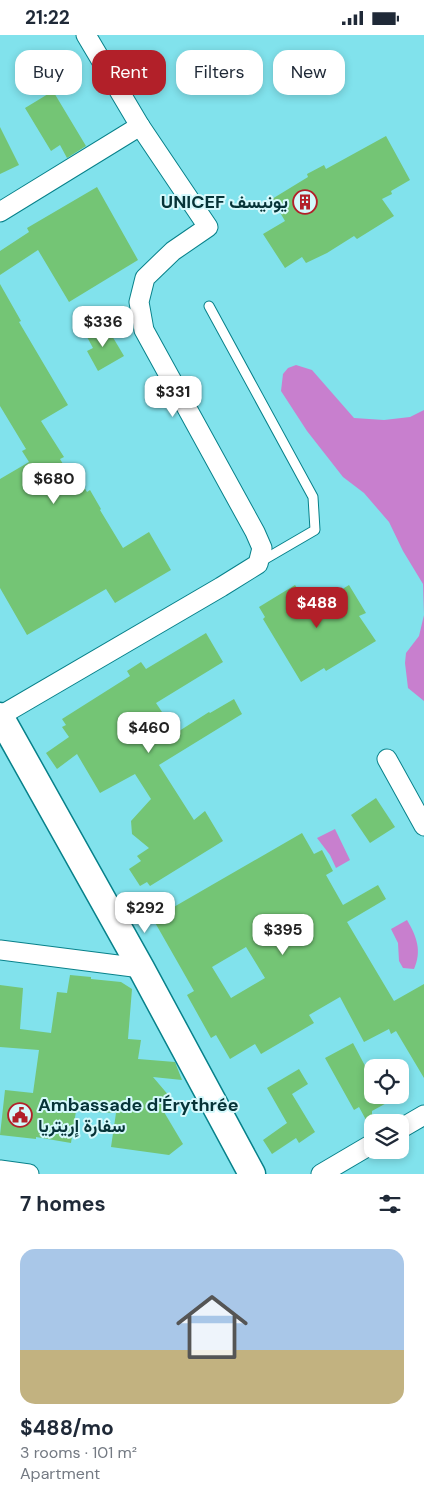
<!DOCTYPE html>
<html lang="en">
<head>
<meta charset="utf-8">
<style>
  body { margin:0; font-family:"DM Sans",Vazirmatn,sans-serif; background:#f2f2f3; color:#1f2937; height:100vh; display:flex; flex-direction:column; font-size:19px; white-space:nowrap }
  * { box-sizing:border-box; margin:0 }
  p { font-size:16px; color:#747a83 }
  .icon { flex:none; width:28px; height:28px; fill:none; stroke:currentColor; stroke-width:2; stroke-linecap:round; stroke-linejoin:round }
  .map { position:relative; height:1139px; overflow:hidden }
  .panel { display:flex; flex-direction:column; background:#fff; flex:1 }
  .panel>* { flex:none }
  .banner { position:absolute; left:15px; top:15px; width:395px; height:45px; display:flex; gap:10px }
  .fabs { position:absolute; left:364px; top:1024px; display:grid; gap:10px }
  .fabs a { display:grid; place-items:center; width:45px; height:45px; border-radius:10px; background:#fff; box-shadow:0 2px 8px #0003; font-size:25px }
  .price { position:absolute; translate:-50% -42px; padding:0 11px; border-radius:10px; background:#fff; color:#222; font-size:16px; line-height:32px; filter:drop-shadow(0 1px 2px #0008) }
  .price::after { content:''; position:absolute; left:50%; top:30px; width:15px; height:11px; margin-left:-8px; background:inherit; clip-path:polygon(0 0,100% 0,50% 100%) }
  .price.active { background:#b22029; color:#fff }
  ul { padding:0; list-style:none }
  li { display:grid; align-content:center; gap:10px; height:265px; padding:0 20px }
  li+li { border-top:1px solid #e0e1e3 }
  li span { display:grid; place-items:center; height:155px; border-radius:15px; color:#555 }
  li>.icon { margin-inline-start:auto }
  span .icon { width:90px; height:90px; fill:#fffc; stroke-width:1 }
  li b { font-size:21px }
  h2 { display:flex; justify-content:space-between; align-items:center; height:60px; padding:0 20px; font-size:21px }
  .pill { padding:0 18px; border-radius:15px; background:#fff; box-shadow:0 2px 8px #0003; font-size:18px; line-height:45px }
  .pill.active { background:#b22029; color:#fff }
  .status { display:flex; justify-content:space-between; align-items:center; height:35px; padding:0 25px; background:#fff; direction:ltr }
  .status svg { height:14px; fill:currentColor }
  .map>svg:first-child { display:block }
</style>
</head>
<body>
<div class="status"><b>21:22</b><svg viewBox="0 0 49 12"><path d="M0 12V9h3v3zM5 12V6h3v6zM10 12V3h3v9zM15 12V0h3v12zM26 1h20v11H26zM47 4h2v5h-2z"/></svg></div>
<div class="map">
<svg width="424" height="1139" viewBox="0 0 424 1139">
  <rect width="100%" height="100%" fill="#81e2ec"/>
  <g fill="#c87fce">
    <polygon points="296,330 312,335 354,383 384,385 410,382 424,375 424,666 408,653 405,628 406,618 419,601 424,580 423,549 403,516 389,487 364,458 343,442 307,396 281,356 283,339 288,333"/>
    <polygon points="335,794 350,825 336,833 330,820 317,803"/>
    <path d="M407 885C417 902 422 916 414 934L403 933 399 926 398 908 391 894Z"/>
  </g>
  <g fill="#74c575" fill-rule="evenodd">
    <polygon points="53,56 86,111 67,123 60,110 51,116 25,73"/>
    <polygon points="0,92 19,130 0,139"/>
    <polygon points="386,101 410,145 391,156 392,159 382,164 394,181 357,204 354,201 327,218 306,228 302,222 285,233 263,199 285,186 272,164 308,142 307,139 324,130 326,134"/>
    <polygon points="97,152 138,225 69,267 38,215 0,240 0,216 29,197 27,193"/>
    <polygon points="0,249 21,286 19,287 68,370 41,386 64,422 60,424 79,456 84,452 87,457 90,455 101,474 100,475 123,513 149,497 171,535 115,568 106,554 27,600 0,553 0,444 29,427 22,416 26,414 0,371"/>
    <polygon points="105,289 124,321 98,336 87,316 93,313 86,300"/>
    <polygon points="295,550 303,562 306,562 316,570 349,550 366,578 359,581 376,606 326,636 324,633 301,647 263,584 265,582 259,572"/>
    <polygon points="206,598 223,627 156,668 176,698 209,677 210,678 234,664 242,679 159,730 194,785 205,776 223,806 150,851 147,847 140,851 129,834 141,826 137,821 149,813 132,799 131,786 151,764 135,739 100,758 77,719 57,734 46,718 69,702 62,692 66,690 62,684 130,641 127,636 141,627 146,634"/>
    <polygon points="376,763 395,792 370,808 351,780"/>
    <path d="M302 798 314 819 322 815 333 836 326 840 343 870 378 850 386 864 347 887 394 966 424 949V1043L396 996 391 999 389 994 364 1007 340 962 309 980 314 988 261 1019 255 1009 230 1024 216 1000 211 1003 187 960 194 956 153 884ZM246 912 265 943 231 963 212 932Z"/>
    <polygon points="70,940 91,942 91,944 121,947 132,954 128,1004 141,1005 138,1024 175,1027 182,1045 153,1042 176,1069 164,1077 183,1109 169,1120 111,1112 116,1078 76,1076 71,1108 36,1102 36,1104 0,1100 5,1055 33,1058 39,1015 0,1012 0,950 23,953 20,994 51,998 57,957 67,958"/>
    <polygon points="353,1008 372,1044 372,1060 401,1060 372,1076 372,1096 359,1072 354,1075 325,1023"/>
    <polygon points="299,1034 308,1049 292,1059 315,1097 299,1108 296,1103 272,1119 263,1105 287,1088 267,1053"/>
  </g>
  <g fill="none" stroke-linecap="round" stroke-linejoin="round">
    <g stroke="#07818a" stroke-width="11">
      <polyline id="lane" points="209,271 313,462 315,495 260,527"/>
    </g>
    <g stroke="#07818a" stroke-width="21">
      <g id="street">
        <polyline points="0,177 140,91"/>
        <polyline points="0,681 221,552 258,529 262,513 255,497 144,295 139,267 145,243 173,216 208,192 140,91 86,0"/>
        <polyline points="387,724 424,791"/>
        <polyline points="0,915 141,933"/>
        <polyline points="400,1094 424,1080"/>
        <polyline points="0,1135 29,1139"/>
        <polyline points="321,1139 372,1109"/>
      </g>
    </g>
    <g stroke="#07818a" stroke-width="29">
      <polyline id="secondary" points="0,681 141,933 252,1139"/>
    </g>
    <use href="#lane" stroke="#fff" stroke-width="9"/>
    <use href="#street" stroke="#fff" stroke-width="19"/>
    <use href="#secondary" stroke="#fff" stroke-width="26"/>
  </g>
  <defs>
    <g id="building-ring" transform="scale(1.25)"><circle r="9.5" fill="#d5f9fc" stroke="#b22029" stroke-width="1.5"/><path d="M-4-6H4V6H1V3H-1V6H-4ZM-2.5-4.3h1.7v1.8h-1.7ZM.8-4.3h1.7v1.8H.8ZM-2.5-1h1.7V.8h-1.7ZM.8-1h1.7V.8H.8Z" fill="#b22029"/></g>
    <g id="civic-ring" transform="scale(1.25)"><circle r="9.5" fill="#d5f9fc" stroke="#b22029" stroke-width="1.5"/><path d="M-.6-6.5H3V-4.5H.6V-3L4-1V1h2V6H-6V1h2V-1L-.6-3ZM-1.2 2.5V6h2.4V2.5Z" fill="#b22029"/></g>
  </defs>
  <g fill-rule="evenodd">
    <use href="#building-ring" x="305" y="167"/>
    <use href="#civic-ring" x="20" y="1080"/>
  </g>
  <g text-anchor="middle" stroke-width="4" stroke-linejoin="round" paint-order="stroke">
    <g font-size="18" font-weight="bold" fill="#063337" stroke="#d5f9fc" text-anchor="end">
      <text x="288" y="173">UNICEF يونيسف</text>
      <text x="38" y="1076" text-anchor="start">Ambassade d'Érythrée<tspan x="38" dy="21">سفارة إريتريا</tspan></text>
    </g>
  </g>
</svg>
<div class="fabs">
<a><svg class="icon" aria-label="locate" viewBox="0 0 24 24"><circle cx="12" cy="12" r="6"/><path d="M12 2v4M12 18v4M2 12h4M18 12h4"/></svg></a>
<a><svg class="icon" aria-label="layers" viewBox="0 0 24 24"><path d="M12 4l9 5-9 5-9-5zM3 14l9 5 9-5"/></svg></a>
</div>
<b class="price" style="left:103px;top:313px">$336</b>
<b class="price" style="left:173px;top:383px">$331</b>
<b class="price" style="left:54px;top:470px">$680</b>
<b class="price active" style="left:317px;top:594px">$488</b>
<b class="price" style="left:149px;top:719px">$460</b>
<b class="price" style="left:145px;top:899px">$292</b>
<b class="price" style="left:283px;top:921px">$395</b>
<div class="banner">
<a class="pill">Buy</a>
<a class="pill active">Rent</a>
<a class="pill">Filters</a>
<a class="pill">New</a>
</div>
</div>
<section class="panel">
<h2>7 homes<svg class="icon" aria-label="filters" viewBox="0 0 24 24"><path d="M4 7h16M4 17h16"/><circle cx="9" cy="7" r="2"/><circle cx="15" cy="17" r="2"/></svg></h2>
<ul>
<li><span style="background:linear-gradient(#a9c7e8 65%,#c2b280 0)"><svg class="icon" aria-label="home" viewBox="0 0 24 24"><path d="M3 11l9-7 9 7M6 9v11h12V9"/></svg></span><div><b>$488/mo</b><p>3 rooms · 101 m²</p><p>Apartment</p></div></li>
</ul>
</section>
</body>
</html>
